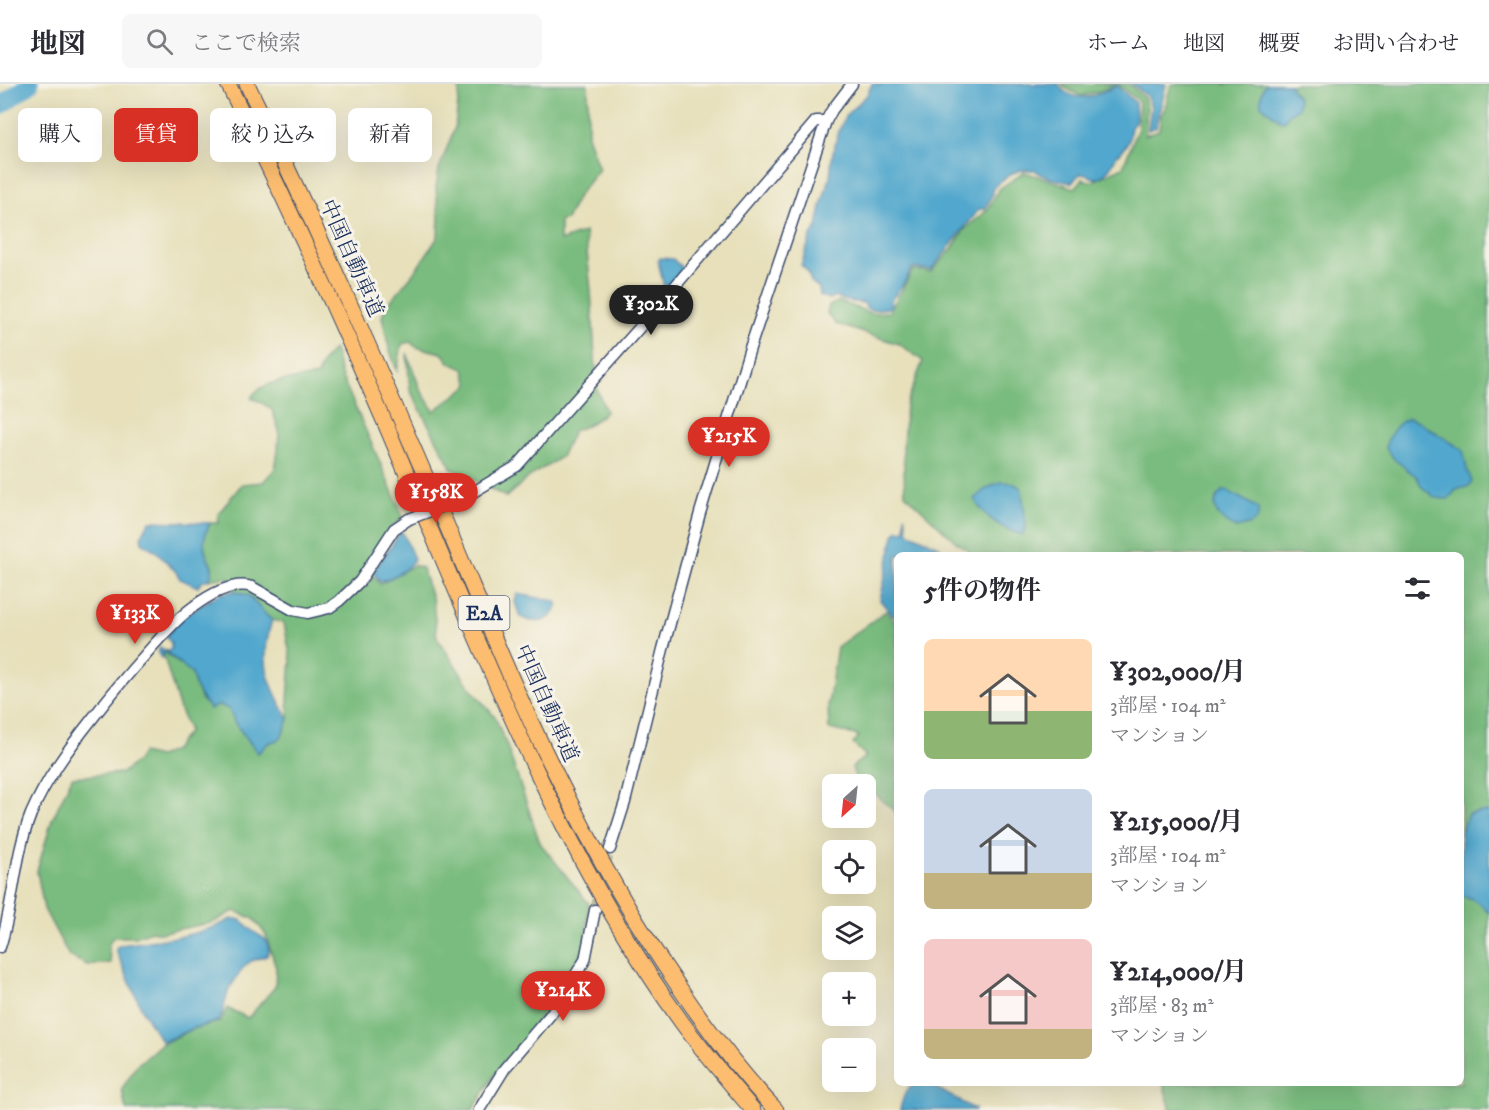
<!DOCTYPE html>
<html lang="ja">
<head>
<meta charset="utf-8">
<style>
  body { margin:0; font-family:"IM FELL DW Pica","Noto Serif JP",serif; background:#f7f7f7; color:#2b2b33; height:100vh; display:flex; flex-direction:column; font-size:22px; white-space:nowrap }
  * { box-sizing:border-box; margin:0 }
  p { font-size:20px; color:#7c7c81 }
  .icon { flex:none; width:33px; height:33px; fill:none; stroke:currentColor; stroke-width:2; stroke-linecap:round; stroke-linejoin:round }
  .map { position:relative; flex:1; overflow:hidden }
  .sheet { position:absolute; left:894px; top:468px; width:570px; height:534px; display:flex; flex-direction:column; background:#fff; border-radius:9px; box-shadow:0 6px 24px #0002 }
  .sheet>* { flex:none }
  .guide { position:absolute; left:18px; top:24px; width:570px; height:54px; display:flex; gap:12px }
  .needle { width:39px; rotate:207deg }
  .buttons { position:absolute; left:822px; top:690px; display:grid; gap:12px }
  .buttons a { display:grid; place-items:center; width:54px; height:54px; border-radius:9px; background:#fff; box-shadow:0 6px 24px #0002; font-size:30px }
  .price { position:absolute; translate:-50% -51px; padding:0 14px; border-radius:21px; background:#d93025; color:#fff; font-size:20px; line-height:39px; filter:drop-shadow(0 2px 3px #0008) }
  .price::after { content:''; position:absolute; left:50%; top:36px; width:18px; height:14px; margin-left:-9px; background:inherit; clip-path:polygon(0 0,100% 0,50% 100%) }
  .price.current { background:#222; color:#fff }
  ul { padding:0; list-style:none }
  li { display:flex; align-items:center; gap:18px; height:150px; padding:0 30px }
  li span { display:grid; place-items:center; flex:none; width:168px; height:120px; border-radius:9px; color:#555 }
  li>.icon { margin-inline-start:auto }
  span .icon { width:72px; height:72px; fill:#fffc; stroke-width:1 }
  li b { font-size:26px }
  h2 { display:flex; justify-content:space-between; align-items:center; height:72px; padding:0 30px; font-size:26px }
  .tag { padding:0 21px; border-radius:9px; background:#fff; box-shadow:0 6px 24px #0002; font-size:21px; line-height:54px }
  .tag.current { background:#d93025; color:#fff }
  header { display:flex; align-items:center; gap:36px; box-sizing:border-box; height:84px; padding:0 30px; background:#fff; border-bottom:2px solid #e1e1e2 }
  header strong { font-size:28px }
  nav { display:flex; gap:33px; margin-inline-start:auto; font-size:21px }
  .search { width:420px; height:54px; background:#f7f7f7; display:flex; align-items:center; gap:15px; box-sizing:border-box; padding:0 21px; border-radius:9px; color:#7c7c81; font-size:22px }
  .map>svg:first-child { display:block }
</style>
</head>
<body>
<header>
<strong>地図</strong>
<div class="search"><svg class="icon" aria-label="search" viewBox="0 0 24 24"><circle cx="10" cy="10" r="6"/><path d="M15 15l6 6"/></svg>ここで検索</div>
<nav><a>ホーム</a><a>地図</a><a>概要</a><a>お問い合わせ</a></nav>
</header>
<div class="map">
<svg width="1489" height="1026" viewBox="0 0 1489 1026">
  <rect width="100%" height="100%" fill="#f7f3e8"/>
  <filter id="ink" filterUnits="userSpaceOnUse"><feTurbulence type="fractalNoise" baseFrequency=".0167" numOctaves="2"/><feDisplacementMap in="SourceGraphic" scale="12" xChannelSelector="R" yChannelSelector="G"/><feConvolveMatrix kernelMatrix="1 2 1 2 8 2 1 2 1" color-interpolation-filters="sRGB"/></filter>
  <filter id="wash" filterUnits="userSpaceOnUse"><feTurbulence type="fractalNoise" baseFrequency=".008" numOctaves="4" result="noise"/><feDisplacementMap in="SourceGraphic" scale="24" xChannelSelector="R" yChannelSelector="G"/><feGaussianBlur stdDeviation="1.35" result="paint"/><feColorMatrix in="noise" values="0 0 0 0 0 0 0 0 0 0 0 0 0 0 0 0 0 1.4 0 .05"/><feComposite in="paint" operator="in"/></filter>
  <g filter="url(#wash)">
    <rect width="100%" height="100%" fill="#e7e0bb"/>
    <g fill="#7abc7f" stroke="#4a766e" stroke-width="1.5">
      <polygon points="462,0 588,0 588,54 599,85 579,110 566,136 560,137 560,157 585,148 591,207 597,305 606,328 590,340 573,347 561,373 529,393 506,413 452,385 410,306 407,269 420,305 434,327 469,301 464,285 450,279 442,269 416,263 410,258 402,260 397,287 389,264 382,233 385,224 416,186 438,153 439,133 436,104 439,85 455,43 460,2"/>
      <polygon points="1061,0 1129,0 1144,14 1147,23 1145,51 1159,46 1161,31 1165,24 1171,0 1489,0 1489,1026 1171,1026 1163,999 1461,999 1461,471 972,471 967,465 957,459 905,410 903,361 906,321 923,277 899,260 836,240 827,229 829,222 839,217 870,229 889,228 913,186 931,188 951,166 965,145 987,126 999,105 1024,88 1075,104 1083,95 1091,98 1123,83 1138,44 1139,17 1117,0 1098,8 1081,12 1063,3"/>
      <path d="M334 265 341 291 382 383 403 433 387 447 374 467 372 491 380 500 414 481 422 484 433 517 437 554 471 605 495 633 507 662 540 759 589 820 585 865 545 930 497 987 473 1026H126L122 1005 137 981 160 961 193 945 221 937 227 924 248 934 275 903 276 884 266 851 254 835 234 827 214 838 161 849 151 847 136 853H113L108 862 111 879 87 881 69 872 44 825 37 787 52 736 72 693 122 689 137 677 142 669 159 673 174 666 189 647 180 626 164 573 163 567 192 590 195 602 201 615 209 624 219 621 229 625 235 639 258 669 268 659 280 655 289 635 288 616 291 576 284 539 272 536 266 531 249 512 234 506 228 493 209 496C211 492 213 487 212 482 211 480 208 475 207 473 202 460 204 451 210 439H219L218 430 242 400 263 398 275 385 278 367 279 346 272 326 259 317 251 314C262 294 297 296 317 292L323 277Z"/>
      <polygon points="886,527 897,542 897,729 855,693 852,683 866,672 853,660 859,652 829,645 828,621 837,563"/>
    </g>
    <g fill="#51a7cd" stroke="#366b96" stroke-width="1.5">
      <path d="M872 0H1058C1062 7 1066 9 1074 12 1091 17 1102 7 1117 2L1135 18 1136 33 1135 38 1131 43 1129 57 1120 70H1117C1113 81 1101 102 1088 91L1080 90 1071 99 1050 94 1040 90 1035 86H1021L1013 89 999 98 993 105V109L985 125H979C975 132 969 137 964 144 953 158 943 172 931 186L912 184 904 199 891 216V220L889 224 871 226 866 224 864 219 846 217 835 212 829 215 820 212 819 204 811 198 808 188 801 181 811 152 817 143 821 122 830 93 832 73 838 49 846 31 867 11Z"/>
      <polygon points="1132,0 1166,0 1161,22 1158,30 1156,43 1148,46 1151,23 1148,13"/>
      <path d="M1266 0H1290C1292 11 1301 10 1298 24L1289 30 1284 37 1280 36 1261 21C1260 15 1262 4 1266 0Z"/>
      <polygon points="660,174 673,175 682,184 682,188 667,206 664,203 658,177"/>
      <path d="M1409 334 1422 340 1463 366 1467 386 1472 398 1469 402 1456 406 1448 415 1436 414 1422 403 1417 393 1394 375 1385 363C1391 349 1395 340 1409 334Z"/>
      <path d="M1002 398C1010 399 1018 399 1022 407L1026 441 1023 451C1003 446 984 433 974 415 982 407 991 401 1002 398Z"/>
      <path d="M1226 406 1258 424V434L1251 440 1236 444C1220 436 1206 424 1222 407Z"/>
      <polygon points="905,431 908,448 939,462 947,471 897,471 897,537 880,516 894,451 898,446 905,447"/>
      <path d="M150 437 210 439C204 451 202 461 207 473 209 478 213 481 212 487 212 490 210 493 209 496 204 495 200 499 198 503L180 495 176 488 158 469 142 458 141 453Z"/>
      <path d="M401 448 403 449 414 475C409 485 391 495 380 497L373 488Z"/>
      <path d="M234 507 249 512 266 531 272 536C259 578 267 598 289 635L280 655 268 659 258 669 235 639 229 625 219 621 210 625 202 615 195 602 192 590 165 567 163 568V573L161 574 158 567 160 563 164 566 169 567 171 565V559L166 553 180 535 219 510Z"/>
      <path d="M517 510 555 517 558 521C556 525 553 531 549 534 541 540 529 537 520 533L515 518Z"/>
      <polygon points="1483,728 1489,728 1489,829 1478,818 1461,810 1461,748 1468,730"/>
      <path d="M231 835C245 834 244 840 253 847 264 856 264 849 269 866L267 872 251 877 243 884 229 905 221 933 218 937 192 945 162 958 143 928 116 867V864L121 861C155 856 201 853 231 835Z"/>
      <path d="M927 999 976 1026H900C904 1008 906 1000 927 999Z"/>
    </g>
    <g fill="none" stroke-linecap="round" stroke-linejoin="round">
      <polyline stroke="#51a7cd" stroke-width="18" points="0,22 30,0"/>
    </g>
  </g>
  <g filter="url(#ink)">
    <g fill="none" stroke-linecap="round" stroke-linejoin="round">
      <polyline stroke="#bebda8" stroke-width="10" stroke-dasharray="10 5" stroke-linecap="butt" points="595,826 610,765"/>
      <g stroke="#3a4a6c" stroke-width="13">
        <g id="minor">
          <polyline points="454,418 460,416 517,382 641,242 816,37 826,37"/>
          <polyline points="610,765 625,718 663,565 700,429 750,264 826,37 832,26 852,0"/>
          <path d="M0 863C14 820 14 773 31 730 46 695 69 664 92 635 109 613 126 592 145 571 158 556 176 535 193 523 208 512 233 497 252 503L293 526 308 529 329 524 339 517 360 497 394 445 409 435"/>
          <polyline points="479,1026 505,984 551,930 585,876 595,826"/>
        </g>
      </g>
      <g stroke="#3a4a6c" stroke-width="17">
        <g id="highway">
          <path d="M228 0C295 134 356 269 414 407 492 590 566 778 683 940 705 970 729 998 753 1026"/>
          <path d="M247 0C317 143 381 289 444 435 480 519 513 604 554 686 591 761 631 834 679 903 708 946 740 988 776 1026"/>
        </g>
      </g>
      <use href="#minor" stroke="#fff" stroke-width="10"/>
      <use href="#highway" stroke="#fcbd6f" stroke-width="15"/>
      <g stroke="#3a4a6c" stroke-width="13" stroke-linecap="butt">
        <polyline id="minor-bridge" points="409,435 454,418"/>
      </g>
      <use href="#minor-bridge" stroke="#fff" stroke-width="10"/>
    </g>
  </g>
  <g text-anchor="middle" stroke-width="6" stroke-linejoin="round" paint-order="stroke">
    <rect fill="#f7f3e8" stroke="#5d6a87" stroke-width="1.5" x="458.5" y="512" width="51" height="34" rx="4.5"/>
    <g font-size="20" font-weight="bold" fill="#1b2f5e">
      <text x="484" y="536">E2A</text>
    </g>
    <g font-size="21" fill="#1b2f5e" stroke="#f7f3e8">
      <text transform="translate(352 174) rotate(66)" y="7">中国自動車道</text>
      <text transform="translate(547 619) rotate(66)" y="7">中国自動車道</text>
    </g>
  </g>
</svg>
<div class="buttons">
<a><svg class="needle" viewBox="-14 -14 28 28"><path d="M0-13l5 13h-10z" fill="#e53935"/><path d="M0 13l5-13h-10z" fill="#7c7c81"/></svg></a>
<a><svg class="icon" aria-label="locate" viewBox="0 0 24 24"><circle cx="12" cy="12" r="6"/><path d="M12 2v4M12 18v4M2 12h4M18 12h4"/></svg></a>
<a><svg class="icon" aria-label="layers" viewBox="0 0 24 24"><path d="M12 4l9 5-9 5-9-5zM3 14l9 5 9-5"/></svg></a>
<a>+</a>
<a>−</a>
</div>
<b class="price current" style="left:651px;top:252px">¥302K</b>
<b class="price" style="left:729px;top:384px">¥215K</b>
<b class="price" style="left:436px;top:440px">¥158K</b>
<b class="price" style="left:135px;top:561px">¥133K</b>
<b class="price" style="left:563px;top:938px">¥214K</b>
<div class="guide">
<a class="tag">購入</a>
<a class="tag current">賃貸</a>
<a class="tag">絞り込み</a>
<a class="tag">新着</a>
</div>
<section class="sheet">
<h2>5件の物件<svg class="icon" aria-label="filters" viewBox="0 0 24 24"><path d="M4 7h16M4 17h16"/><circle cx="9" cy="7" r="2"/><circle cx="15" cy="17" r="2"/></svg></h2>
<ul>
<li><span style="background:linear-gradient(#ffd9b3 60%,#8fb573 0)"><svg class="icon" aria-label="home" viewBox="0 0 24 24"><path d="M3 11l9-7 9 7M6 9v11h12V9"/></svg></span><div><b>¥302,000/月</b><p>3部屋 · 104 m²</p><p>マンション</p></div></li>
<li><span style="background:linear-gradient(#c9d6e8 70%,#c2b280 0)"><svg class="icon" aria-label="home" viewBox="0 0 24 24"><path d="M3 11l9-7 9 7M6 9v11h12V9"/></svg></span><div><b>¥215,000/月</b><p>3部屋 · 104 m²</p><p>マンション</p></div></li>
<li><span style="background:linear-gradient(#f6c9c9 75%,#c2b280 0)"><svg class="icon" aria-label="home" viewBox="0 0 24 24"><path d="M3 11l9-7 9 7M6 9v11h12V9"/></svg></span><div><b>¥214,000/月</b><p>3部屋 · 83 m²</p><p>マンション</p></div></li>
</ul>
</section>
</div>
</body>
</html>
